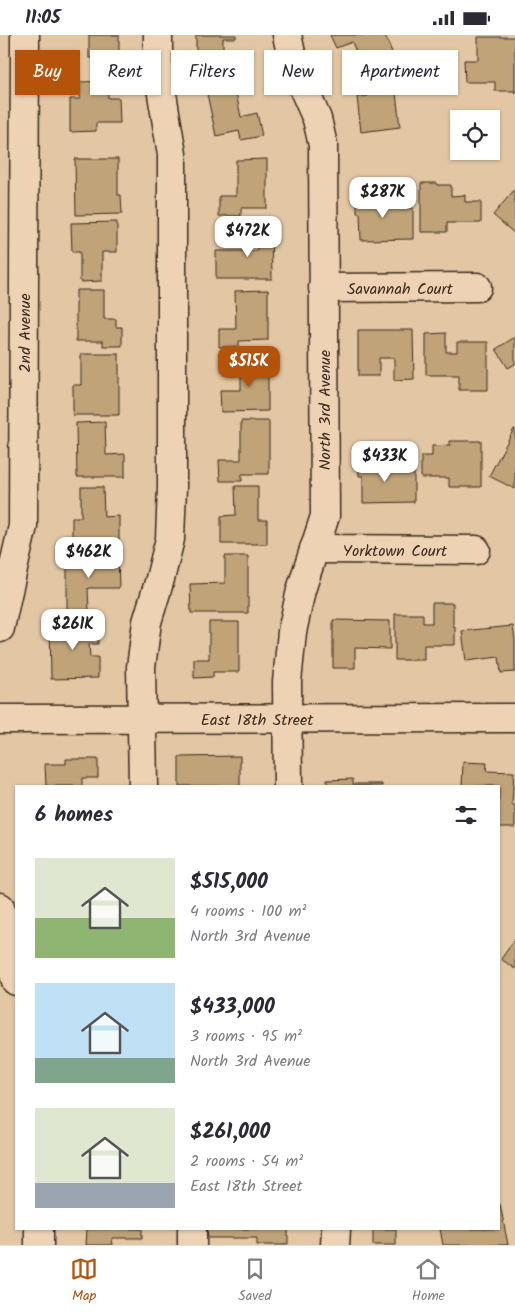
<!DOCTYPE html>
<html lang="en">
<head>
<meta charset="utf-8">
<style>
  body { margin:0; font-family:Kalam,sans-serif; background:#f7f7f7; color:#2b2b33; height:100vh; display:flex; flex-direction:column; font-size:19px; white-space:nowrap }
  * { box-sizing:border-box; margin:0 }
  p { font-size:16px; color:#7c7c81 }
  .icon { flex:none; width:28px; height:28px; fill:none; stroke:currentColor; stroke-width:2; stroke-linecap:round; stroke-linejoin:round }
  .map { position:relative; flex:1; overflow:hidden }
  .panel { position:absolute; left:15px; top:750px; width:485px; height:445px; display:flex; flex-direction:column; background:#fff; border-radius:0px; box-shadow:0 1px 4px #0004 }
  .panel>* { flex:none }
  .top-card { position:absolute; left:15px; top:15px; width:485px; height:45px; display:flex; gap:10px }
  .fabs { position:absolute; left:450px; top:75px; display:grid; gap:10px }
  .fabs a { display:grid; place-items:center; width:50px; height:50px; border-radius:0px; background:#fff; box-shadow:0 1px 4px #0004; font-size:25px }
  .price { position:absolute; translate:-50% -42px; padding:0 11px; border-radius:10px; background:#fff; color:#222; font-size:16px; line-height:32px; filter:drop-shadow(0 1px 2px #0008) }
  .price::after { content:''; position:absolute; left:50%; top:30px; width:15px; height:11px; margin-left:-8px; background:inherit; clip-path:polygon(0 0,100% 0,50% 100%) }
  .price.current { background:#b45309; color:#fff }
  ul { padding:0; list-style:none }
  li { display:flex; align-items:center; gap:15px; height:125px; padding:0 20px }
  li span { display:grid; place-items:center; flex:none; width:140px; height:100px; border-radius:0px; color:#555 }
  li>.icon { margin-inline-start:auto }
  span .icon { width:60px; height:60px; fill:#fffc; stroke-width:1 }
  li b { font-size:21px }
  h2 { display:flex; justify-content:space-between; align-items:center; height:60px; padding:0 20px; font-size:21px }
  .pill { padding:0 18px; border-radius:0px; background:#fff; box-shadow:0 1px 4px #0004; font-size:18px; line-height:45px }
  .pill.current { background:#b45309; color:#fff }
  .status { display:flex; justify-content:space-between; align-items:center; height:35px; padding:0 25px; background:#fff; direction:ltr }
  .status svg { height:14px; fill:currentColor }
  .tabs { display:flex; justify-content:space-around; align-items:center; height:70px; border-top:1px solid #e1e1e2; background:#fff; font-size:14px; color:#7c7c81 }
  .tabs a { display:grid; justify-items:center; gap:2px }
  .tabs .current { color:#b45309 }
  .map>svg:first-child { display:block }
</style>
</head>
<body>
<div class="status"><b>11:05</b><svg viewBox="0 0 49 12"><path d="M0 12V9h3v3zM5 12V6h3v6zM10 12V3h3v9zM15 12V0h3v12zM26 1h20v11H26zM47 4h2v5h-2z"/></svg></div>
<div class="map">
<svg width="515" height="1210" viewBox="0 0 515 1210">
  <rect width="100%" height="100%" fill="#e3c7a4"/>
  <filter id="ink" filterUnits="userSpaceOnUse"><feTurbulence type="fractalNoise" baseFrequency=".02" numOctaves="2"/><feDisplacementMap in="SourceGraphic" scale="10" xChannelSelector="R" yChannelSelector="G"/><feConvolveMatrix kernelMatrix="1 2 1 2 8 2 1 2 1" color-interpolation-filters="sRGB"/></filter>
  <g filter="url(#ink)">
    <g fill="#c0a378" stroke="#3b2a1e">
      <rect x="89" y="0" width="30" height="23"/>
      <polygon points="196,0 236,0 236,3 223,3 223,24 196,24"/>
      <polygon points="330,0 385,0 394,22 363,35 352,7 336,13"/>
      <polygon points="478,2 515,2 515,59 515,56 495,56 495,47 465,47 464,25 478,25"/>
      <polygon points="392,43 394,58 396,58 400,92 361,97 357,62 368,61 366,46"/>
      <polygon points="108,46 108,63 119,63 120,88 96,88 96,96 70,97 70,64 80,64 80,47"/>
      <polygon points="234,48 241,82 257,78 262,101 241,105 239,96 216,101 206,54"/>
      <polygon points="75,124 118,124 118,160 121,160 122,179 76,180"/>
      <polygon points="267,124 267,173 241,173 241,181 219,181 219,161 236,161 236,125"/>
      <polygon points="421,148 437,148 437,150 451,150 451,161 465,160 465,167 481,167 481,188 447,188 447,197 421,197"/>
      <polygon points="515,154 515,199 493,180"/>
      <polygon points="357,157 379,157 379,173 413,173 413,204 361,205 360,178 357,178"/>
      <polygon points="117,187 117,217 102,217 102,246 80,247 80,217 72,217 71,188"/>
      <polygon points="249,190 271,190 272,244 216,244 216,216 257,216 257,210 249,210"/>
      <polygon points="76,255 104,255 104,284 116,284 116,292 122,292 122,311 103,311 103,306 76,306"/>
      <polygon points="268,255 268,305 239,306 239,312 219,312 219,294 236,294 235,256"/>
      <polygon points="358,295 413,295 414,344 394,345 394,323 379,323 379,341 358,341"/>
      <polygon points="446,298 446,317 457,317 457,307 488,307 488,355 459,355 459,340 426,340 426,299"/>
      <polygon points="515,302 515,329 508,333 496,314"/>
      <polygon points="81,319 119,319 119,380 73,380 73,350 81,350"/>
      <polygon points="241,321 268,321 268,376 221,377 220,355 241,355"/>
      <polygon points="241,386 269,386 269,439 242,439 242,446 220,446 219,425 241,425"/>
      <polygon points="105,387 106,420 125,419 125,442 77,442 76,388"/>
      <polygon points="514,394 515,394 515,454 489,441"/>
      <polygon points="450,406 481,406 481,452 449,452 449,443 421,443 421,421 432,421 432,411 450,410"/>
      <polygon points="358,420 380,420 380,437 414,437 414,467 363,468 363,441 359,441"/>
      <polygon points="235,451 258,451 258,485 267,485 267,509 221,509 221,481 236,480"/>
      <polygon points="81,452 103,452 104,482 119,481 119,511 72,511 72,482 81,482"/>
      <polygon points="118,521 119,553 88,553 89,577 67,578 67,522"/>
      <polygon points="225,521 248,521 248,578 191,578 190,549 225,548"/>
      <polygon points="432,568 453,568 453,591 455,591 455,610 424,610 424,625 395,625 395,579 423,579 423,588 432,588"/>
      <polygon points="333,585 390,586 390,614 355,613 355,633 333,633"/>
      <polygon points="209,587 239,587 239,637 213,637 213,642 194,643 194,624 209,624"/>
      <polygon points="98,588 98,609 89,609 90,622 98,622 98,643 51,644 50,589"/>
      <polygon points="513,591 515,605 515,637 501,638 499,622 466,626 462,596"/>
      <polygon points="240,721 240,751 179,751 179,722"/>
      <polygon points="66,724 98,724 98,743 82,743 82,751 46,751 45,729 66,729"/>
      <polygon points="463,727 487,728 486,736 514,737 512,770 515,770 515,792 499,792 499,751 462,751"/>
      <polygon points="353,744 353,749 382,749 382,751 327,751 327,745"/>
      <polygon points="515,904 515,934 501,924"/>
      <polygon points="499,1169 500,1169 508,1210 443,1210 440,1194 499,1194"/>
      <polygon points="87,1194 142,1194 142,1203 112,1203 113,1210 86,1210"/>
      <polygon points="207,1194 288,1194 288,1209 284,1209 285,1210 257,1210 257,1203 208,1203"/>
      <rect x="373" y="1194" width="23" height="16"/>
    </g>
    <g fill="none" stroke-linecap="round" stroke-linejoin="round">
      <g stroke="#3b2a1e" stroke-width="31">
        <g id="minor">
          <polyline points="287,0 294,32 317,84 323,110 325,481 301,555 292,597 287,647 288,751"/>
          <polyline points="323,253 477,252"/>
          <polyline points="314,514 476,515"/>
          <polyline points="0,593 7,560 23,491 25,0"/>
          <polyline points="0,684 515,683"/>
          <polyline points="143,751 141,632 147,587 160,544 170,504 172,452 172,119 158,35 158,0"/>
          <polyline points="0,872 10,925 16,946"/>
          <polyline points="39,1194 39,1210"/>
          <polyline points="192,1194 192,1210"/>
          <polyline points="335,1210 336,1194"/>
        </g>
      </g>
      <use href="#minor" stroke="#edd2b4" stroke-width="28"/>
    </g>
  </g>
  <g text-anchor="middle" stroke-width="4" stroke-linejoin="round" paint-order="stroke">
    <g font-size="16" fill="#3b2a1e" stroke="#edd2b4">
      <text x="400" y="259">Savannah Court</text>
      <text transform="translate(24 298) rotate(-90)" y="6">2nd Avenue</text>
      <text transform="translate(324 375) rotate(-90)" y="6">North 3rd Avenue</text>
      <text x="395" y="521">Yorktown Court</text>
      <text x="257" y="690">East 18th Street</text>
    </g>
  </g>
</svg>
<div class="fabs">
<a><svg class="icon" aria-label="locate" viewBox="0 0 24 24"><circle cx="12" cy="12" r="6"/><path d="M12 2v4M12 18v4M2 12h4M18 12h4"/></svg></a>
</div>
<b class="price" style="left:383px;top:184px">$287K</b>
<b class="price" style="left:248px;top:223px">$472K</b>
<b class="price current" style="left:249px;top:353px">$515K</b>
<b class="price" style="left:385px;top:448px">$433K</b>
<b class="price" style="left:89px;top:544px">$462K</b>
<b class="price" style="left:73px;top:616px">$261K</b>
<div class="top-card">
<a class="pill current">Buy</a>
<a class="pill">Rent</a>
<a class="pill">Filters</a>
<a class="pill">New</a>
<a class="pill">Apartment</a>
</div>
<section class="panel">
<h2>6 homes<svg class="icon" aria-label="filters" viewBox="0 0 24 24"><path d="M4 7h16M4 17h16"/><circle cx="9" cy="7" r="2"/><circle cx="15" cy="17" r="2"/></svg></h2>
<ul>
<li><span style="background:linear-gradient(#dfe7d0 60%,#8fb573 0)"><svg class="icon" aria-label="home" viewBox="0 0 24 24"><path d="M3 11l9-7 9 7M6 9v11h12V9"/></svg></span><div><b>$515,000</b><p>4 rooms · 100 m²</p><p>North 3rd Avenue</p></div></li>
<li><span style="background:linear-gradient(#bfe0f5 75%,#7fa58c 0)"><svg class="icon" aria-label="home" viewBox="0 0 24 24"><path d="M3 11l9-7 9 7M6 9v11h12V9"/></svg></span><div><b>$433,000</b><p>3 rooms · 95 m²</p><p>North 3rd Avenue</p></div></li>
<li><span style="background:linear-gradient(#dfe7d0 75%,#9aa5b1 0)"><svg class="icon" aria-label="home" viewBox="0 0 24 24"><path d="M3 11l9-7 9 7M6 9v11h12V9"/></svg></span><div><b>$261,000</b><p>2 rooms · 54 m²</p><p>East 18th Street</p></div></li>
</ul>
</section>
</div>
<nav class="tabs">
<a class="current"><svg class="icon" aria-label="map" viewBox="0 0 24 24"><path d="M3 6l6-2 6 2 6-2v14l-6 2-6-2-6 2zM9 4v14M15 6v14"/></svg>Map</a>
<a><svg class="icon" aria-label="saved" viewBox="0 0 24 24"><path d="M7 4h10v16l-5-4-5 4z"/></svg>Saved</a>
<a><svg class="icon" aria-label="home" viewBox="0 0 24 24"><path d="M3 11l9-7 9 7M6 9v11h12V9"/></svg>Home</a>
</nav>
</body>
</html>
